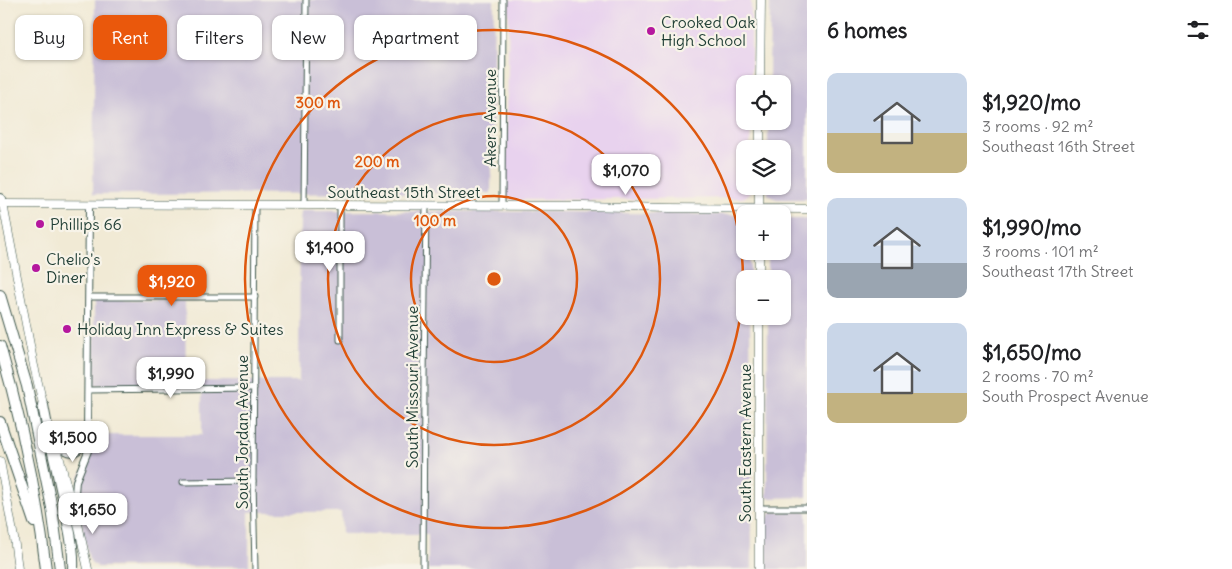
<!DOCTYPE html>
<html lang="en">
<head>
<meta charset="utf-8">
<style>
  body { margin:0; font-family:Delius,sans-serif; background:#f6f6f6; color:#202124; height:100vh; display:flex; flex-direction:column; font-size:19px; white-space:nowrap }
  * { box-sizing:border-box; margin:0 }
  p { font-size:16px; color:#757577 }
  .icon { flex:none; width:28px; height:28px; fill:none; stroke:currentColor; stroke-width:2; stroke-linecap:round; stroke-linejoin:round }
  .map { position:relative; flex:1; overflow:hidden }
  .side { display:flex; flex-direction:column; background:#fff; width:425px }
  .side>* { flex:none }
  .top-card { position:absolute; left:15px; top:15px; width:475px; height:45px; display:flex; gap:10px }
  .controls { position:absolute; left:736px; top:75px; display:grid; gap:10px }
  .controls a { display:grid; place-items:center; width:55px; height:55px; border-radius:10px; background:#fff; box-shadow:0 1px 4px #0004; font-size:25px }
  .price { position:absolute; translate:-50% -42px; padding:0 11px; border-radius:10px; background:#fff; color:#222; font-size:16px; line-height:32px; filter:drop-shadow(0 1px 2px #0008) }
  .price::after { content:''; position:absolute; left:50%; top:30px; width:15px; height:11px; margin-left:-8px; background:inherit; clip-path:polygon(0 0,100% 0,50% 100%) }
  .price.active { background:#ea580c; color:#fff }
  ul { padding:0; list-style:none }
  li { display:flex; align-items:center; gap:15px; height:125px; padding:0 20px }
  li span { display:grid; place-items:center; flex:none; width:140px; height:100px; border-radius:10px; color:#555 }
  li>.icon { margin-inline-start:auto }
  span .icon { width:60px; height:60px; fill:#fffc; stroke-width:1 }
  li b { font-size:21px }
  h2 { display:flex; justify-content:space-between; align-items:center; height:60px; padding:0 20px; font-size:21px }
  .pill { padding:0 18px; border-radius:10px; background:#fff; box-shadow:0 1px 4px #0004; font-size:18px; line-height:45px }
  .pill.active { background:#ea580c; color:#fff }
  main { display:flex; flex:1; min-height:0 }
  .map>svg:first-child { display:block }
</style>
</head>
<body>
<main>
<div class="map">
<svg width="807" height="569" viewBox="0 0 807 569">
  <rect width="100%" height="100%" fill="#f7f3e8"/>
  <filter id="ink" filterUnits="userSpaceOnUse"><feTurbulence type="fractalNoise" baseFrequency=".02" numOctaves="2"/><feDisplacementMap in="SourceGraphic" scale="10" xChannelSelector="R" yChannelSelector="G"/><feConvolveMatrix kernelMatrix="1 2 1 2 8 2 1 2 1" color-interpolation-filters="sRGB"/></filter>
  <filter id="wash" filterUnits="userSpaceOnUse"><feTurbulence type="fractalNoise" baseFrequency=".0096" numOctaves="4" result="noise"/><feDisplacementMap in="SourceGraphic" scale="20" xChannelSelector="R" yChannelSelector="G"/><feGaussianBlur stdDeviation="1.12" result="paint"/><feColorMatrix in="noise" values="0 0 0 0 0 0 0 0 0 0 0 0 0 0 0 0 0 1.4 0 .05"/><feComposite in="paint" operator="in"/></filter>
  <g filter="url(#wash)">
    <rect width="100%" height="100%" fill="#f1ead5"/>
    <polygon fill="#e8d2ee" points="509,0 751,0 751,84 745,84 745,121 751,121 750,149 745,149 745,186 750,186 750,193 745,197 742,198 515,200 509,199 507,197 506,194"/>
    <g fill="#c9bfd7">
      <polygon points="95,0 494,0 491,193 93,194"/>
      <polygon points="770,0 807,0 807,199 777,199 771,197 768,195 767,186 782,186 782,149 768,149 768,121 782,121 782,84 769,84"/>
      <polygon points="300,211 558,212 738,215 745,216 745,251 750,251 750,279 745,279 745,316 750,316 752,569 428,569 428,534 342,534 341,512 249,512 249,566 97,567 96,565 93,565 89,559 78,507 77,489 80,475 86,466 91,452 93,444 93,435 202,435 202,385 94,385 94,300 185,301 186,381 299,381"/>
      <polygon points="783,219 807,219 807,497 767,498 768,316 782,316 782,279 768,279 768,251 782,251"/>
      <polygon points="774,512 807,512 807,569 767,569 766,521 771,513"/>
    </g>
  </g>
  <g filter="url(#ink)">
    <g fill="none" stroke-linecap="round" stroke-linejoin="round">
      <g stroke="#3e574c" stroke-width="7">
        <g id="minor">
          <polyline points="304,205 306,0"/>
          <polyline points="340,205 340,340"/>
          <polyline points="502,206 503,0"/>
          <polyline points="89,297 255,297"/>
          <polyline points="89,390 254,388"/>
          <polyline points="183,482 253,481"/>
          <polyline points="759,508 807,508"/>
          <polyline points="255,569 253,481 255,205"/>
          <polyline points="423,569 424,381 426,205"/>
        </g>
      </g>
      <g stroke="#3e574c" stroke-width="8">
        <g id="tertiary">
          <path d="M56 444C71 458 80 455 87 437"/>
          <polyline points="74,506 76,481 88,451 89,446 87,435 89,205"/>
        </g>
      </g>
      <g stroke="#3e574c" stroke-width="9">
        <g id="secondary">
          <polyline points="760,84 761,0"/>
          <polyline points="760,149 760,121"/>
          <polyline points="0,204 583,206 669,208 807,209"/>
          <polyline points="3,204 34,366 44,408"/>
          <polyline points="759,212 759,186"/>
          <polyline points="759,251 759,279"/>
          <polyline points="55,440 69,495 74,506 88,569"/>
          <polyline points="0,461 14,538 18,569"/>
          <polyline points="759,569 759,316"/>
        </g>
      </g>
      <g stroke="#3e574c" stroke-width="12">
        <g id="motorway">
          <polyline points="0,199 3,204"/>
          <polyline points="0,295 27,386 52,508 60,569"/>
          <path d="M0 346C21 419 37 494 46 569"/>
          <path d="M43 405C50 445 61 483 68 523 71 537 74 554 73 569"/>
          <polyline points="0,422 34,522"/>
        </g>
      </g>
      <use href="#minor" stroke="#fff" stroke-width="5"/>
      <use href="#tertiary" stroke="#fff" stroke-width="6"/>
      <use href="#secondary" stroke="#fff" stroke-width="8"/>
      <use href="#motorway" stroke="#fff" stroke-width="10"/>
    </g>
  </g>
  <g fill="none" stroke="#de580e" stroke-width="2.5">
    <circle cx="494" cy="279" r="83"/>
    <circle cx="494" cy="279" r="166"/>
    <circle cx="494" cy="279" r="249"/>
  </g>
  <g fill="#b5179e" stroke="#f7f3e8" stroke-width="2">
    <circle cx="651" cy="31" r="5"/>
    <circle cx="40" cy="224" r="5"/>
    <circle cx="36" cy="268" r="5"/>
    <circle cx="67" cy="329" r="5"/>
  </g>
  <g text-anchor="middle" stroke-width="4.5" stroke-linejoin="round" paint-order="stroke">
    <g font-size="16" fill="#1f3d34" stroke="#f7f3e8" text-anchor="start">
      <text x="661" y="28">Crooked Oak<tspan x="661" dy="18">High School</tspan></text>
      <text x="50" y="230">Phillips 66</text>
      <text x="46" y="265">Chelio's<tspan x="46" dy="18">Diner</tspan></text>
      <text x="77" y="335">Holiday Inn Express &amp; Suites</text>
    </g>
    <g font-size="16" fill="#1f3d34" stroke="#f7f3e8">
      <text transform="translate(490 118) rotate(-90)" y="6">Akers Avenue</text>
      <text x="404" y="198">Southeast 15th Street</text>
      <text transform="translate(412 387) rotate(-90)" y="6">South Missouri Avenue</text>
      <text transform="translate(242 432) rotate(-90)" y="6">South Jordan Avenue</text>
      <text transform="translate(745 443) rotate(-90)" y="6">South Eastern Avenue</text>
    </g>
  </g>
  <circle cx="494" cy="279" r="8" fill="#de580e" stroke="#f7f3e8" stroke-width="2.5"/>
  <g font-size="15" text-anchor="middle" font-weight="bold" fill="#de580e" stroke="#f7f3e8" stroke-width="4.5" stroke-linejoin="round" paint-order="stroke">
    <text x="318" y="108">300 m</text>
    <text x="377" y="167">200 m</text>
    <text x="435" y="226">100 m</text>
  </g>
</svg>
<div class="controls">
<a><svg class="icon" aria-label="locate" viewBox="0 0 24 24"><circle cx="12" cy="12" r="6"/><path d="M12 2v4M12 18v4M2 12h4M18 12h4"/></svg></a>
<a><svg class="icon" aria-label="layers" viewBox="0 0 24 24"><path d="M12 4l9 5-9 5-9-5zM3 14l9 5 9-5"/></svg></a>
<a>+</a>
<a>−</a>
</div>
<b class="price" style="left:626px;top:196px">$1,070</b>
<b class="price" style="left:330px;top:273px">$1,400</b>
<b class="price active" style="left:172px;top:307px">$1,920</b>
<b class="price" style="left:171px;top:399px">$1,990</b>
<b class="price" style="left:73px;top:463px">$1,500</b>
<b class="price" style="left:93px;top:535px">$1,650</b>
<div class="top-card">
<a class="pill">Buy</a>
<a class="pill active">Rent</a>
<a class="pill">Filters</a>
<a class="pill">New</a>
<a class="pill">Apartment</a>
</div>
</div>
<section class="side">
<h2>6 homes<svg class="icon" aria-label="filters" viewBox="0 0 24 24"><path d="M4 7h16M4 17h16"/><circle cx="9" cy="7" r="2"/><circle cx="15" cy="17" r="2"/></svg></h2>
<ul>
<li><span style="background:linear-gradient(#c9d6e8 60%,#c2b280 0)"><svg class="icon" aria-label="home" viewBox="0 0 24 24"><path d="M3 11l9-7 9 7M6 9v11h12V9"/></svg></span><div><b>$1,920/mo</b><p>3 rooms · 92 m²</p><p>Southeast 16th Street</p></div></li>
<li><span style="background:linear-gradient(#c9d6e8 65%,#9aa5b1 0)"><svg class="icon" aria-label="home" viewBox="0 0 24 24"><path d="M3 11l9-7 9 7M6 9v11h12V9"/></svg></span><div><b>$1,990/mo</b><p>3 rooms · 101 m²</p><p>Southeast 17th Street</p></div></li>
<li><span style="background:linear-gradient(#c9d6e8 70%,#c2b280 0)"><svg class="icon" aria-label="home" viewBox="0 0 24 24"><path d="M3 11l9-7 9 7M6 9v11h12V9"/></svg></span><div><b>$1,650/mo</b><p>2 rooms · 70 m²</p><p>South Prospect Avenue</p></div></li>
</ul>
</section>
</main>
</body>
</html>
